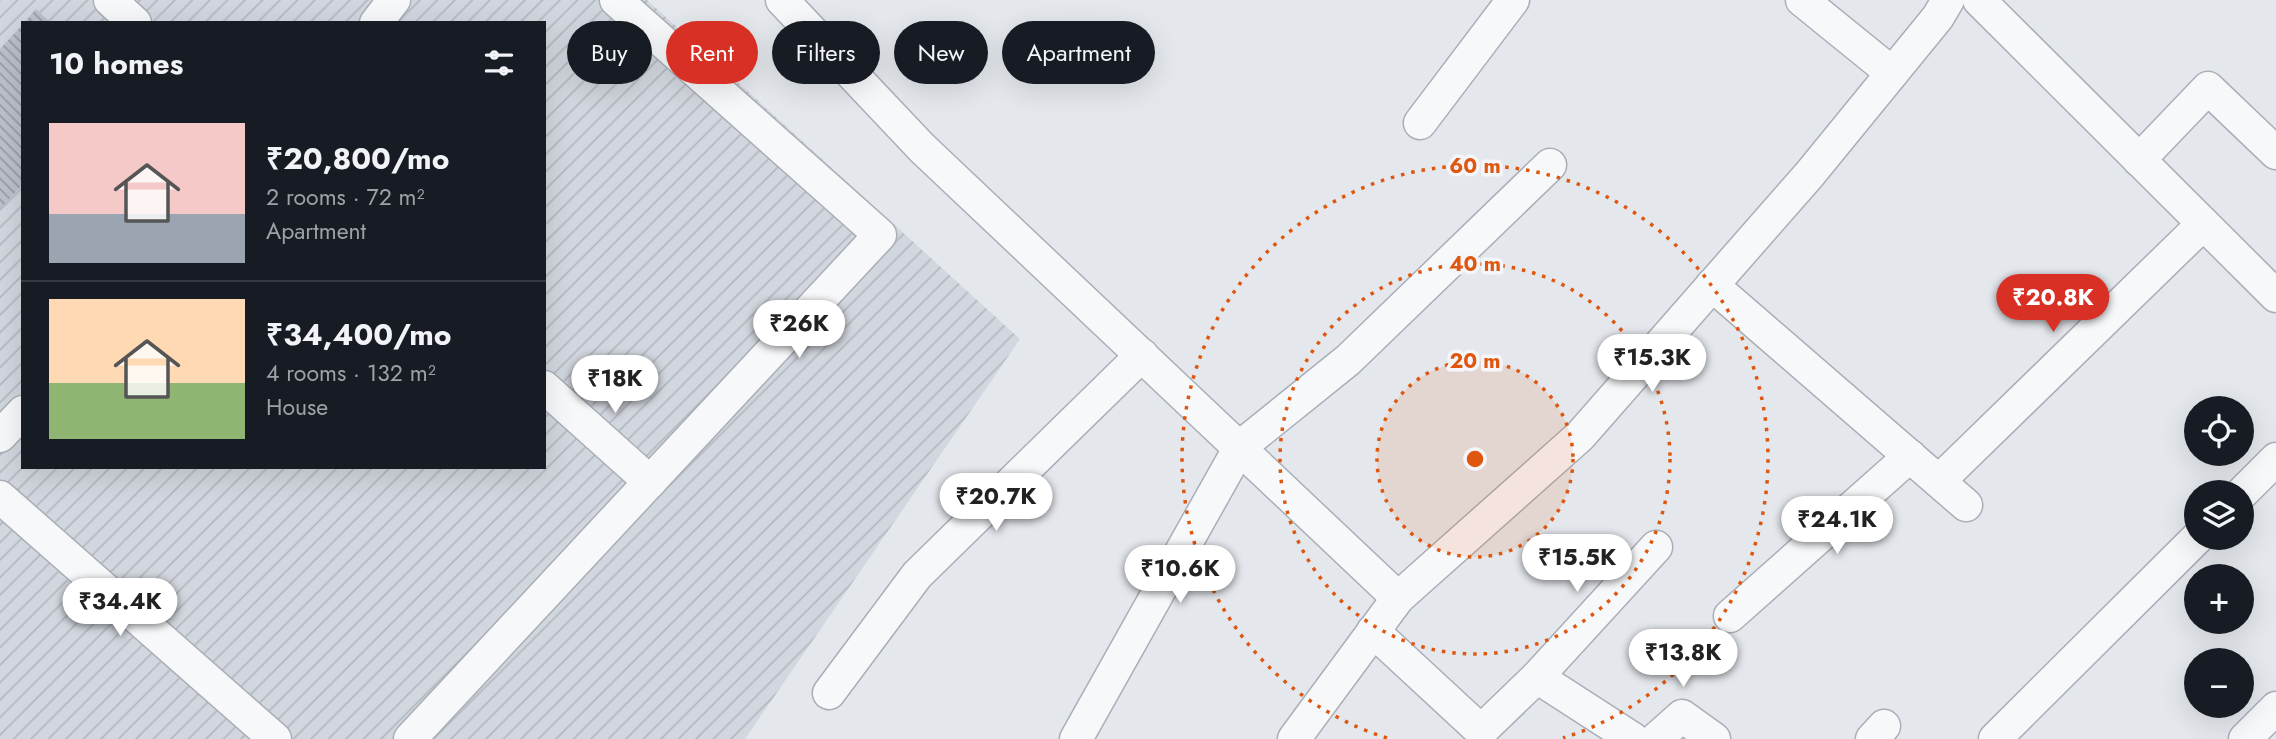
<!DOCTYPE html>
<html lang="en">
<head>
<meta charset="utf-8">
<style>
  body { margin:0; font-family:Jost,sans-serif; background:#242831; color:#f1f3f6; height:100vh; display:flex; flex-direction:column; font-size:26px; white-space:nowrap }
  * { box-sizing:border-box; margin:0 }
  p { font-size:23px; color:#9ea1a6 }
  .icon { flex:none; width:38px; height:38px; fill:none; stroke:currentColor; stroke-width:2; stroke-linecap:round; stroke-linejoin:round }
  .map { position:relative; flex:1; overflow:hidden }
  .panel { position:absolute; left:21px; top:21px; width:525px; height:448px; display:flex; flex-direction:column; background:#171b24; border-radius:0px; box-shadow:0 7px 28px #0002 }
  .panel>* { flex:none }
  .banner { position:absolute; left:567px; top:21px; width:665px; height:63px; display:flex; gap:14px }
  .tools { position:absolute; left:2184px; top:396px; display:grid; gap:14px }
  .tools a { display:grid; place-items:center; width:70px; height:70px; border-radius:50%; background:#171b24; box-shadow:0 7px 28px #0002; font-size:35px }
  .price { position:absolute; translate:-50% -60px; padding:0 16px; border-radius:24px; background:#fff; color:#222; font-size:23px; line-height:46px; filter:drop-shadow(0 2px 4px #0008) }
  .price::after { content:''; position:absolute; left:50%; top:42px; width:21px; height:16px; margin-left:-10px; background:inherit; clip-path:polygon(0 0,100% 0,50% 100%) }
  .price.on { background:#d93025; color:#fff }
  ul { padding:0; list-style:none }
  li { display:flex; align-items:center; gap:21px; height:175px; padding:0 28px }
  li+li { border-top:2px solid #363941 }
  li span { display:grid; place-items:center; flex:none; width:196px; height:140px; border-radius:0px; color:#555 }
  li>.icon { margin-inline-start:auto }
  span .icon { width:84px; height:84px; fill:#fffc; stroke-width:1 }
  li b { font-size:30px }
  h2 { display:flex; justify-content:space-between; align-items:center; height:84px; padding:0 28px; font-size:30px }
  .pill { padding:0 24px; border-radius:32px; background:#171b24; box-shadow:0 7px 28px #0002; font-size:24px; line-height:63px }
  .pill.on { background:#d93025; color:#fff }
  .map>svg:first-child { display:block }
</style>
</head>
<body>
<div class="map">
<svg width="2276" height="739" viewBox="0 0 2276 739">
  <defs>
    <pattern id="industrial-furrows" width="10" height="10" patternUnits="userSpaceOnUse" patternTransform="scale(1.75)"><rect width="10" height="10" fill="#d2d6de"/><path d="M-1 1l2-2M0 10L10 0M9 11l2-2" fill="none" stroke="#b4b8c0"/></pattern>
    <pattern id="building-back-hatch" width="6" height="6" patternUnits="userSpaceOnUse" patternTransform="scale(1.75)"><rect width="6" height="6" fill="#bbc0ca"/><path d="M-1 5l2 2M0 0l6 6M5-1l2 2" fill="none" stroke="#989da6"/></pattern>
  </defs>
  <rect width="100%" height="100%" fill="#e4e7ec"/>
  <path fill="url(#industrial-furrows)" fill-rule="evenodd" d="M0 0H647L1020 339 745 739H0ZM23 23H544V467H23Z"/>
  <g fill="url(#building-back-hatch)">
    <polygon points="36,9 51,23 24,23"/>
    <polygon points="23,24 23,184 0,209 0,49"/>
  </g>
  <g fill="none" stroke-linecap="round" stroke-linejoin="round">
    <g stroke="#a9aeb7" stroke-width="35">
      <g id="minor">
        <polyline points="110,0 135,23"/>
        <polyline points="782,0 922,148 1398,598"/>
        <polyline points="1802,0 1892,73"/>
        <polyline points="1979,0 2276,296"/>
        <polyline points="376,23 394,0"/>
        <polyline points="1420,123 1513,0"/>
        <polyline points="2139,160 2208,88 2276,153"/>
        <polyline points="1712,285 1966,505"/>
        <polyline points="544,387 650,482"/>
        <polyline points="0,436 23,412"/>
        <polyline points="1939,481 2203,224"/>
        <polyline points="2242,493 2276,459"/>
        <polyline points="0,497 275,739"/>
        <polyline points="1730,616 1910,456"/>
        <polyline points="1373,631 1481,731 1537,677 1633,739"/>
        <polyline points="1537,677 1656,547"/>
        <polyline points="829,693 917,575 1142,355"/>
        <polyline points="410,739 880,235 616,0"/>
        <polyline points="1076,739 1240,447 1348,360 1550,165"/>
        <polyline points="1294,739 1398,598 1580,436 1809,175 1938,17 1948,0"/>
        <polyline points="1656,739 1682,716 1714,739"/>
        <polyline points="1872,739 1884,726"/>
        <polyline points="1995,739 2198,537"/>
        <polyline points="2245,739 2276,708"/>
      </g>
    </g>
    <use href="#minor" stroke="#f7f8fa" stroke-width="32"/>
  </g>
  <circle cx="1475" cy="459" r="98" fill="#df570f" fill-opacity=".12"/>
  <g fill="none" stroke="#df570f" stroke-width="3.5" stroke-dasharray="3.5 7">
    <circle cx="1475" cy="459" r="98"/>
    <circle cx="1475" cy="459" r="195"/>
    <path d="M1387 738A293 293 0 1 1 1563 738"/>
  </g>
  <circle cx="1475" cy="459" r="10" fill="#df570f" stroke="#f4f6f9" stroke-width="3.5"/>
  <g font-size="21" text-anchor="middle" font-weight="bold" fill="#df570f" stroke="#f4f6f9" stroke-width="7" stroke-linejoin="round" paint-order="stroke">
    <text x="1475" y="173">60 m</text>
    <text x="1475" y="271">40 m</text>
    <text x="1475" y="368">20 m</text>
  </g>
</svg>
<div class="tools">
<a><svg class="icon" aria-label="locate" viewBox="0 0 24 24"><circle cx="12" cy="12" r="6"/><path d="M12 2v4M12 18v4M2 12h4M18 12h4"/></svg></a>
<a><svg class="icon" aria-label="layers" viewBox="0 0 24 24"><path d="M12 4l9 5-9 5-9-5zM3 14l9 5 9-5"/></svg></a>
<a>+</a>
<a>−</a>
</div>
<b class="price on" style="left:2053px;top:334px">₹20.8K</b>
<b class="price" style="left:799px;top:360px">₹26K</b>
<b class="price" style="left:1652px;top:394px">₹15.3K</b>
<b class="price" style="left:615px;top:415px">₹18K</b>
<b class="price" style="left:996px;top:533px">₹20.7K</b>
<b class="price" style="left:1837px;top:556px">₹24.1K</b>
<b class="price" style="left:1577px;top:594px">₹15.5K</b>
<b class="price" style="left:1180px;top:605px">₹10.6K</b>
<b class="price" style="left:120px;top:638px">₹34.4K</b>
<b class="price" style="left:1683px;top:689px">₹13.8K</b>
<div class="banner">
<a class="pill">Buy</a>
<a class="pill on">Rent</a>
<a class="pill">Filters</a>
<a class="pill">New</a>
<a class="pill">Apartment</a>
</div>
<section class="panel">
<h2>10 homes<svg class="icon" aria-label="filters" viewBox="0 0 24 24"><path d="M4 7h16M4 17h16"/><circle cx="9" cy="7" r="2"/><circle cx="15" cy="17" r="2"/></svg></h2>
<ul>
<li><span style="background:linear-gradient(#f6c9c9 65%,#9aa5b1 0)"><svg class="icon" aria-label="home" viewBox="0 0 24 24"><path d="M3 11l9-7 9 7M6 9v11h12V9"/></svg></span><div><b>₹20,800/mo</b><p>2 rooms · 72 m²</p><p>Apartment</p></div></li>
<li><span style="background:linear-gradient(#ffd9b3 60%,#8fb573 0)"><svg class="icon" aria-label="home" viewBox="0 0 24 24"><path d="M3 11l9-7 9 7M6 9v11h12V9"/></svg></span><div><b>₹34,400/mo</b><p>4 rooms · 132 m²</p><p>House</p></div></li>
</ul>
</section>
</div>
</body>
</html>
